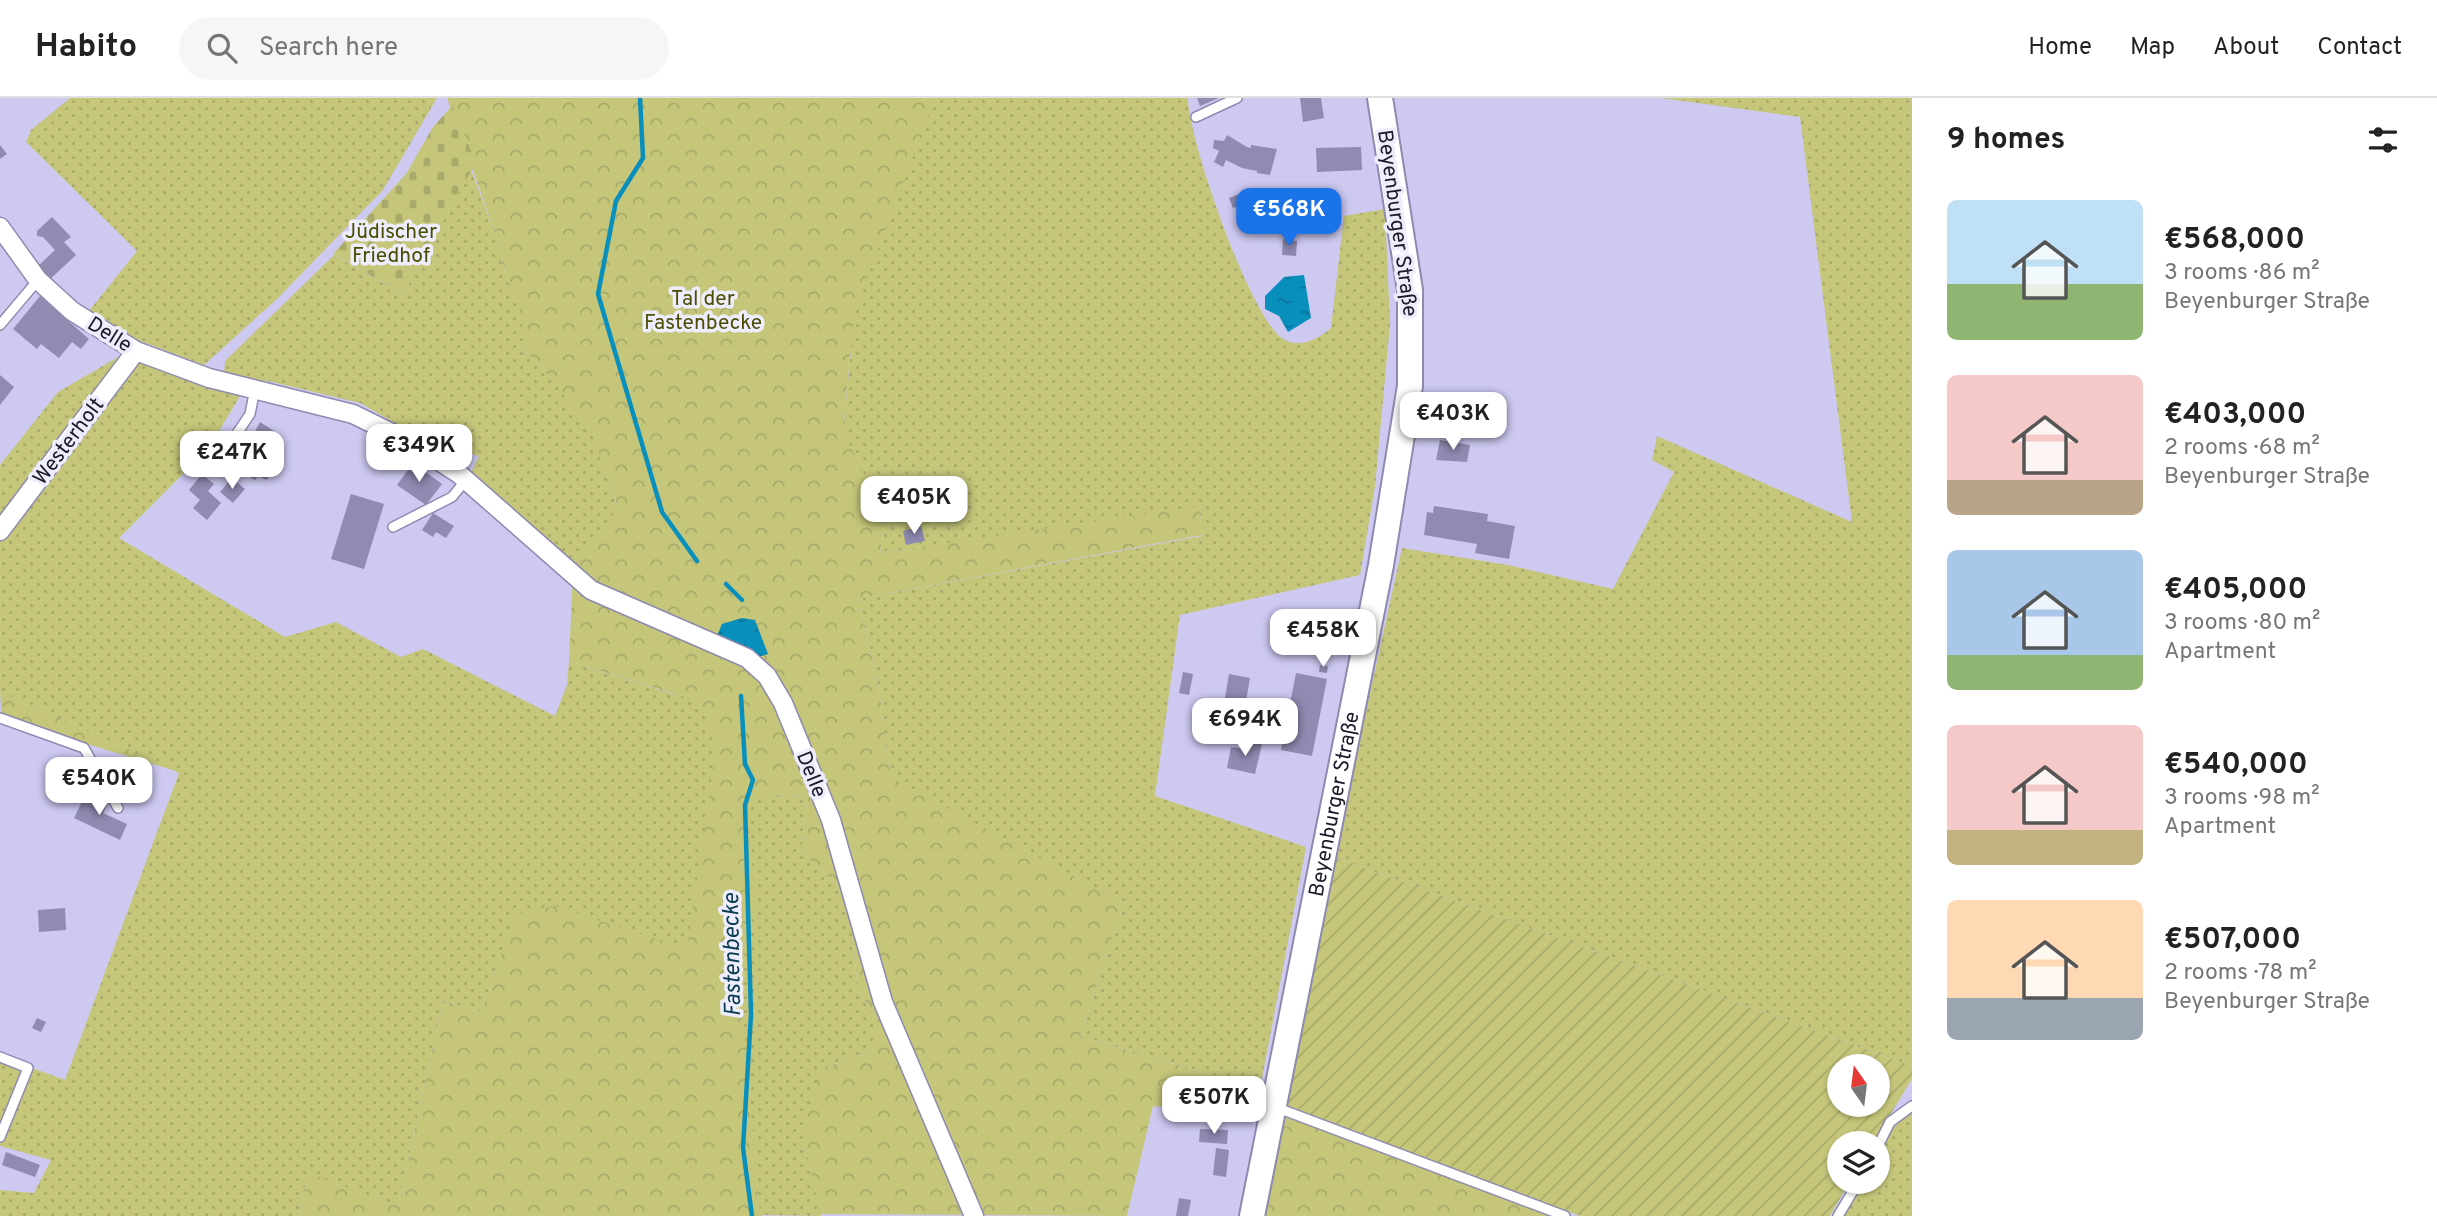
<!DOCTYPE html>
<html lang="en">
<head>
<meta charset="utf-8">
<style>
  body { margin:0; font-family:Overpass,sans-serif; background:#f6f6f6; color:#222; height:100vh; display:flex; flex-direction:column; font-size:26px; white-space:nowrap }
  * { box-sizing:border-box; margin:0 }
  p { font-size:23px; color:#767676 }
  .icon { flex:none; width:38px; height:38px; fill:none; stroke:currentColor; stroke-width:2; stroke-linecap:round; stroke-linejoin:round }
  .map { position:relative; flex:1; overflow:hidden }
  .sheet { display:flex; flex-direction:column; background:#fff; width:525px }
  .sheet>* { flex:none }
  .needle { width:46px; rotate:346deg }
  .fabs { position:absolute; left:1827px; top:956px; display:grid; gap:14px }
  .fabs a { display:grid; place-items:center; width:63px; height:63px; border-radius:50%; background:#fff; box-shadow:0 2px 5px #0004; font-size:35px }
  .price { position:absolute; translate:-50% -60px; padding:0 16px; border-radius:14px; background:#fff; color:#222; font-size:23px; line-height:46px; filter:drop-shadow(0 2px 4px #0008) }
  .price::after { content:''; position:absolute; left:50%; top:42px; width:21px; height:16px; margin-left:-10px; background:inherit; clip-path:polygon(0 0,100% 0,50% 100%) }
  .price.active { background:#1a73e8; color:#fff }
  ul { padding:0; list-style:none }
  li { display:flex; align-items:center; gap:21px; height:175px; padding:0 35px }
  li span { display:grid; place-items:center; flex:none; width:196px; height:140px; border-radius:10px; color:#555 }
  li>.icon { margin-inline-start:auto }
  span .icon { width:84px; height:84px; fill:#fffc; stroke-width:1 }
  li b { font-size:30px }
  h2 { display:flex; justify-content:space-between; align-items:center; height:84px; padding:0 35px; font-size:30px }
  header { display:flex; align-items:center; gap:42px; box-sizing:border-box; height:98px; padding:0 35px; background:#fff; border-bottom:2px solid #e0e0e0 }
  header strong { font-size:33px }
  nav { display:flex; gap:38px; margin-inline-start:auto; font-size:24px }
  .search { width:490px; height:63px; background:#f6f6f6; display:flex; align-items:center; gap:18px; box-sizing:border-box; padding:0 24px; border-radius:38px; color:#767676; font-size:26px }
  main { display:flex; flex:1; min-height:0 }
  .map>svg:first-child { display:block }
</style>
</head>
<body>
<header>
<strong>Habito</strong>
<div class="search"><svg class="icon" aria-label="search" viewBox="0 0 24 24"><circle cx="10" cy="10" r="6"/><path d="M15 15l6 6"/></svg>Search here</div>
<nav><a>Home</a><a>Map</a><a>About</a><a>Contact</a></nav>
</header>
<main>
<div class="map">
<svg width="1912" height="1118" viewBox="0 0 1912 1118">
  <defs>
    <pattern id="grass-dots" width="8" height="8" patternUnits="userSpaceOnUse" patternTransform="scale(1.75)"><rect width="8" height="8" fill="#c5c67a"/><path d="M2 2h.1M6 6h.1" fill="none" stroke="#a9aa6a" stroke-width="1.8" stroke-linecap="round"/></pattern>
    <pattern id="forest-crowns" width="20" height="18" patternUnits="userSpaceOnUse" patternTransform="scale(1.75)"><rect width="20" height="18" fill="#c5c67a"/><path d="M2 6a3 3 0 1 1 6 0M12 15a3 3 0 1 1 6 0" fill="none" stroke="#a9aa6a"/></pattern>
    <pattern id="cemetery-stones" width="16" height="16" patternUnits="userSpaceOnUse" patternTransform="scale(1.75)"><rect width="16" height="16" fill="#c5c67a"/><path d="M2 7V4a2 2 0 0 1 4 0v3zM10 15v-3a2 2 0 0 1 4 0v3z" fill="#a9aa6a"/></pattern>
    <pattern id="garden-furrows" width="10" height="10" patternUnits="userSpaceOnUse" patternTransform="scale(1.75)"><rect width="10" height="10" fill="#c5c67a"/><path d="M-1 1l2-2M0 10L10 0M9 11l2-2" fill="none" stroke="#a9aa6a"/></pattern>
    <pattern id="water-ripples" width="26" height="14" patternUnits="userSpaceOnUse" patternTransform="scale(1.75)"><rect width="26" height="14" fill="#098fbc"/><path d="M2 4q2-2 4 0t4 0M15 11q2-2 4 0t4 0" fill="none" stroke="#097499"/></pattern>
  </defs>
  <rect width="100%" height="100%" fill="#cdc9f1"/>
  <g fill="url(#grass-dots)">
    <polygon points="70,0 437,0 383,92 277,201 204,267 135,241 89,213 137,153 26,44 31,32"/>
    <path d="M624 0H1188C1188 40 1250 220 1283 241 1300 251 1318 241 1331 230L1344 118 1385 111 1390 226 1375 389 1360 477 1180 517 1155 698 1306 749 1260 991 1080 938 1124 805 890 680 879 591 858 501 1202 438 1200 409 880 455 885 419 843 335 851 253 760 699 808 697 801 752 842 793 852 835 858 891 873 917V954L820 971 805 1045 821 1118 760 1117 757 1096 515 817 481 914 443 903 398 1108 308 1076 298 1118H0V1092L34 1095 51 1062 0 1048V958L65 982 179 675 0 594V367L58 294 125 255 246 288 209 350 119 440 285 539 336 524 401 559 423 551 555 618 567 587 569 563 676 597 684 544 601 358 618 411 573 471 469 379 479 358 430 345 360 305 268 283 259 285 224 276 225 263 334 157 403 196 471 72 498 143 506 179 521 210 525 253 554 283Z"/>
    <polygon points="1661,0 1912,0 1912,968 1334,759 1402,450 1508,467 1613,491 1674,374 1652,362 1657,338 1852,424 1800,19"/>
    <path d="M1912 1013V1118H1843L1863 1083H1878C1878 1051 1885 1033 1912 1013Z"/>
  </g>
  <g fill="url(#forest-crowns)" fill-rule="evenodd">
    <path d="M447 0H935L854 215 843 334 885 419 880 455 1200 408 1202 437 858 501 879 591 890 679 1124 805 1080 938 1260 991 1255 1021 1153 1008 1127 1118 820 1116 805 1045 806 1020 820 971 873 954V917L858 891 852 835 842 793 801 752 808 697 749 700 755 809 743 875 726 896 743 916 760 1116 763 1118H298L308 1075 398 1108 443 903 481 914 515 816 555 808 687 851 717 643 700 604 569 563 573 471 618 410 595 341 554 283 525 253 520 210 506 179 498 143ZM722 526 768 555 767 556 754 560 717 537Z"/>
    <polygon points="0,594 179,674 2,620"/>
    <polygon points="1279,1016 1555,1118 1259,1118"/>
  </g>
  <polygon fill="url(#cemetery-stones)" points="452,8 476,64 403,196 333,156 406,76 433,29"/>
  <path fill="url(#garden-furrows)" fill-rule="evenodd" d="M1334 759 1912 968V981L1873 1045H1839V1083H1850L1830 1118H1580L1282 1009ZM1839 968H1878V1006H1839Z"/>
  <g fill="url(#water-ripples)">
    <polygon points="1304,177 1311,220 1288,234 1279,218 1265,211 1265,198 1284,179"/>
    <polygon points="742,520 755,522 768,556 754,560 717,538 722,526"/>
  </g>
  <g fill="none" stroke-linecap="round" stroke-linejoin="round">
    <g stroke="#098fbc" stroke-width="4.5">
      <polyline points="640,0 643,60 616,103 598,196 662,414 697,463"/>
      <polyline points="726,486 742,502"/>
      <polyline points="741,598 745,666 753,682 745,707 751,916 743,1050 752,1118"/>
    </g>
  </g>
  <g fill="#8f8bb1">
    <polygon points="1197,0 1219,0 1200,8"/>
    <polygon points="1300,0 1321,0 1324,20 1303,24"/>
    <polygon points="1227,37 1247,49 1251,50 1251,47 1277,51 1270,77 1257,75 1257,73 1242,70 1226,62 1223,69 1214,64 1219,53 1213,50 1214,42 1224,43"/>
    <polygon points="0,47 7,56 0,61"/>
    <polygon points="1361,49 1362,72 1317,74 1316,50"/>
    <polygon points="1241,95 1245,106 1233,110 1229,100"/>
    <polygon points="1283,107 1316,107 1317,126 1272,126 1275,112 1284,111"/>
    <polygon points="52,119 71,139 64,144 76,157 46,185 34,172 55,152 43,139 37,138 37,133"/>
    <polygon points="1283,141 1297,143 1296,158 1282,157"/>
    <polygon points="40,198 89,241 81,251 72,244 59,260 41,246 37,251 13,231"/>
    <polygon points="0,277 14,289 0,307"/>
    <polygon points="260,324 274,333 266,346 253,337"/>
    <polygon points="246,340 271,354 261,371 270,376 267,382 258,378 255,382 230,367"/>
    <polygon points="1440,342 1470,347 1467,364 1436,362"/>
    <polygon points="413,365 442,386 426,407 397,387"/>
    <polygon points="202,376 214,386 208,393 221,405 207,422 193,410 200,402 189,392"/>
    <polygon points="232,380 245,391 233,405 220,394"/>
    <polygon points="351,396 384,406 364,471 331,461"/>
    <polygon points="1434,408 1488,416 1487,423 1515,428 1509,461 1475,455 1477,446 1424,437 1427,414 1433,415"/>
    <polygon points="433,415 454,428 446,440 436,434 433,439 422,432"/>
    <polygon points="921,428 925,443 906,447 903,433"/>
    <polygon points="1320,567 1328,568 1327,575 1319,574"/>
    <polygon points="1183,574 1193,576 1189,597 1179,595"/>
    <polygon points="1296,575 1327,581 1312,658 1281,652"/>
    <polygon points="1229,576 1250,580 1245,609 1224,606"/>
    <polygon points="1246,642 1262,646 1255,676 1227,670 1231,649 1244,651"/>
    <polygon points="86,695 108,705 103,715 127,726 120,742 74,720"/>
    <polygon points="65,810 66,832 39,834 38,812"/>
    <polygon points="37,920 46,924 41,934 32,930"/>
    <polygon points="1200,1031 1228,1032 1227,1046 1199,1044"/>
    <polygon points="1216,1050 1229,1052 1226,1079 1213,1077"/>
    <polygon points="6,1054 40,1067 35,1079 2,1067"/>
    <polygon points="1179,1100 1191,1102 1188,1118 1176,1118"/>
  </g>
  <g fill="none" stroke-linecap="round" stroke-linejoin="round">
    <g stroke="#8d89af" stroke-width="12">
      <g id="lane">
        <polyline points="1196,19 1237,0"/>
        <polyline points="0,227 38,182"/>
        <polyline points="218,364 250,316 255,291"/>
        <polyline points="393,429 452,399 466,382"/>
        <polyline points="0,620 84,650 118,710"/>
        <polyline points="0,959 28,970 0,1039"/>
        <polyline points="1275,1009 1565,1118"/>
        <polyline points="1878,1048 1890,1024 1912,1008"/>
        <polyline points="1838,1118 1859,1083"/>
      </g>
    </g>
    <g stroke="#8d89af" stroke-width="21">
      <g id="street">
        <polyline points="0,129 38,182 72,213 136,253 209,280 353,316 410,344 459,376 591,492 747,560 767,578 783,605 831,722 883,904 974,1118"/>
        <polyline points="0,433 136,253"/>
      </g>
    </g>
    <g stroke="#8d89af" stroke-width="28">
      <g id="secondary">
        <path id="s1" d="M1252 1118 1381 467 1410 288V192L1380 0"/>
      </g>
    </g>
    <use href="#lane" stroke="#fff" stroke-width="9"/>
    <use href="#street" stroke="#fff" stroke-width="18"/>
    <use href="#secondary" stroke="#fff" stroke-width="24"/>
  </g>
  <g text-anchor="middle" stroke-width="7" stroke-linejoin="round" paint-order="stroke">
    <g font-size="21" fill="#1c1a29" stroke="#eeedfd">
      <text transform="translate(1398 125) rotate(82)" y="7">Beyenburger Straße</text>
      <text transform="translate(110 236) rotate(32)" y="7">Delle</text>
      <text transform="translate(68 343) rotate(-53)" y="7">Westerholt</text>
      <text transform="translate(812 676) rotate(68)" y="7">Delle</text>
      <text dy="7" stroke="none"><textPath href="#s1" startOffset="420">Beyenburger Straße</textPath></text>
    </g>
    <g font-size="21" fill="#4c4c00" stroke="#eeedfd">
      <text x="391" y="140">Jüdischer<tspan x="391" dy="24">Friedhof</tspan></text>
      <text x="703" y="207">Tal der<tspan x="703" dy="24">Fastenbecke</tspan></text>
    </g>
    <g font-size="23" font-style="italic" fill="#0b3b4f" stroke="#eeedfd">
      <text transform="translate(731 857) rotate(-91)" y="8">Fastenbecke</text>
    </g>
  </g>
</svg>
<div class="fabs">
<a><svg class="needle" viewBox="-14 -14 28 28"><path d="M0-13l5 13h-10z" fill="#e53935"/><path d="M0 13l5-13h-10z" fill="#767676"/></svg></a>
<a><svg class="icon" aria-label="layers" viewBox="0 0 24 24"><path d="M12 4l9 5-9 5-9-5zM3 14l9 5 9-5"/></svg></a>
</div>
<b class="price active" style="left:1289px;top:150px">€568K</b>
<b class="price" style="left:1453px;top:354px">€403K</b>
<b class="price" style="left:419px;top:386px">€349K</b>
<b class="price" style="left:232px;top:393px">€247K</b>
<b class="price" style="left:914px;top:438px">€405K</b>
<b class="price" style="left:1323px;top:571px">€458K</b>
<b class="price" style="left:1245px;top:660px">€694K</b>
<b class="price" style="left:99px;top:719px">€540K</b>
<b class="price" style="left:1214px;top:1038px">€507K</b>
</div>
<section class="sheet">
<h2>9 homes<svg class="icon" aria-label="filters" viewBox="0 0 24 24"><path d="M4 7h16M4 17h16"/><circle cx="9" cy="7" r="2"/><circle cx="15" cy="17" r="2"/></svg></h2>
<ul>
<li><span style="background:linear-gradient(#bfe0f5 60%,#8fb573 0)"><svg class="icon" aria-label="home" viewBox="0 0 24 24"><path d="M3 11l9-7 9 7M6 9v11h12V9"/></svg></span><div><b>€568,000</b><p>3 rooms · 86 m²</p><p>Beyenburger Straße</p></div></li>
<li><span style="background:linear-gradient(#f6c9c9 75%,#b9a48a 0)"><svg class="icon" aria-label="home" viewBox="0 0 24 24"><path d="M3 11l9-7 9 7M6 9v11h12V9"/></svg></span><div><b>€403,000</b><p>2 rooms · 68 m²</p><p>Beyenburger Straße</p></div></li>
<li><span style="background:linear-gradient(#a9c7e8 75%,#8fb573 0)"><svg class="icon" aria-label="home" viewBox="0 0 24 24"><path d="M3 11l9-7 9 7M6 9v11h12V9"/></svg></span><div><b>€405,000</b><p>3 rooms · 80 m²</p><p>Apartment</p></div></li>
<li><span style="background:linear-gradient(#f6c9c9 75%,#c2b280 0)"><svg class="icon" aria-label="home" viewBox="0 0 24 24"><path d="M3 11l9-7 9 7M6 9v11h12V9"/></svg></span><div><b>€540,000</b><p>3 rooms · 98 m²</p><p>Apartment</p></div></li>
<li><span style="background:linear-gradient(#ffd9b3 70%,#9aa5b1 0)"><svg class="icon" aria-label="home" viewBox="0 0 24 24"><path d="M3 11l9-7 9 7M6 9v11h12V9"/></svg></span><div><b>€507,000</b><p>2 rooms · 78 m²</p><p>Beyenburger Straße</p></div></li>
</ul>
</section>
</main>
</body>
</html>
